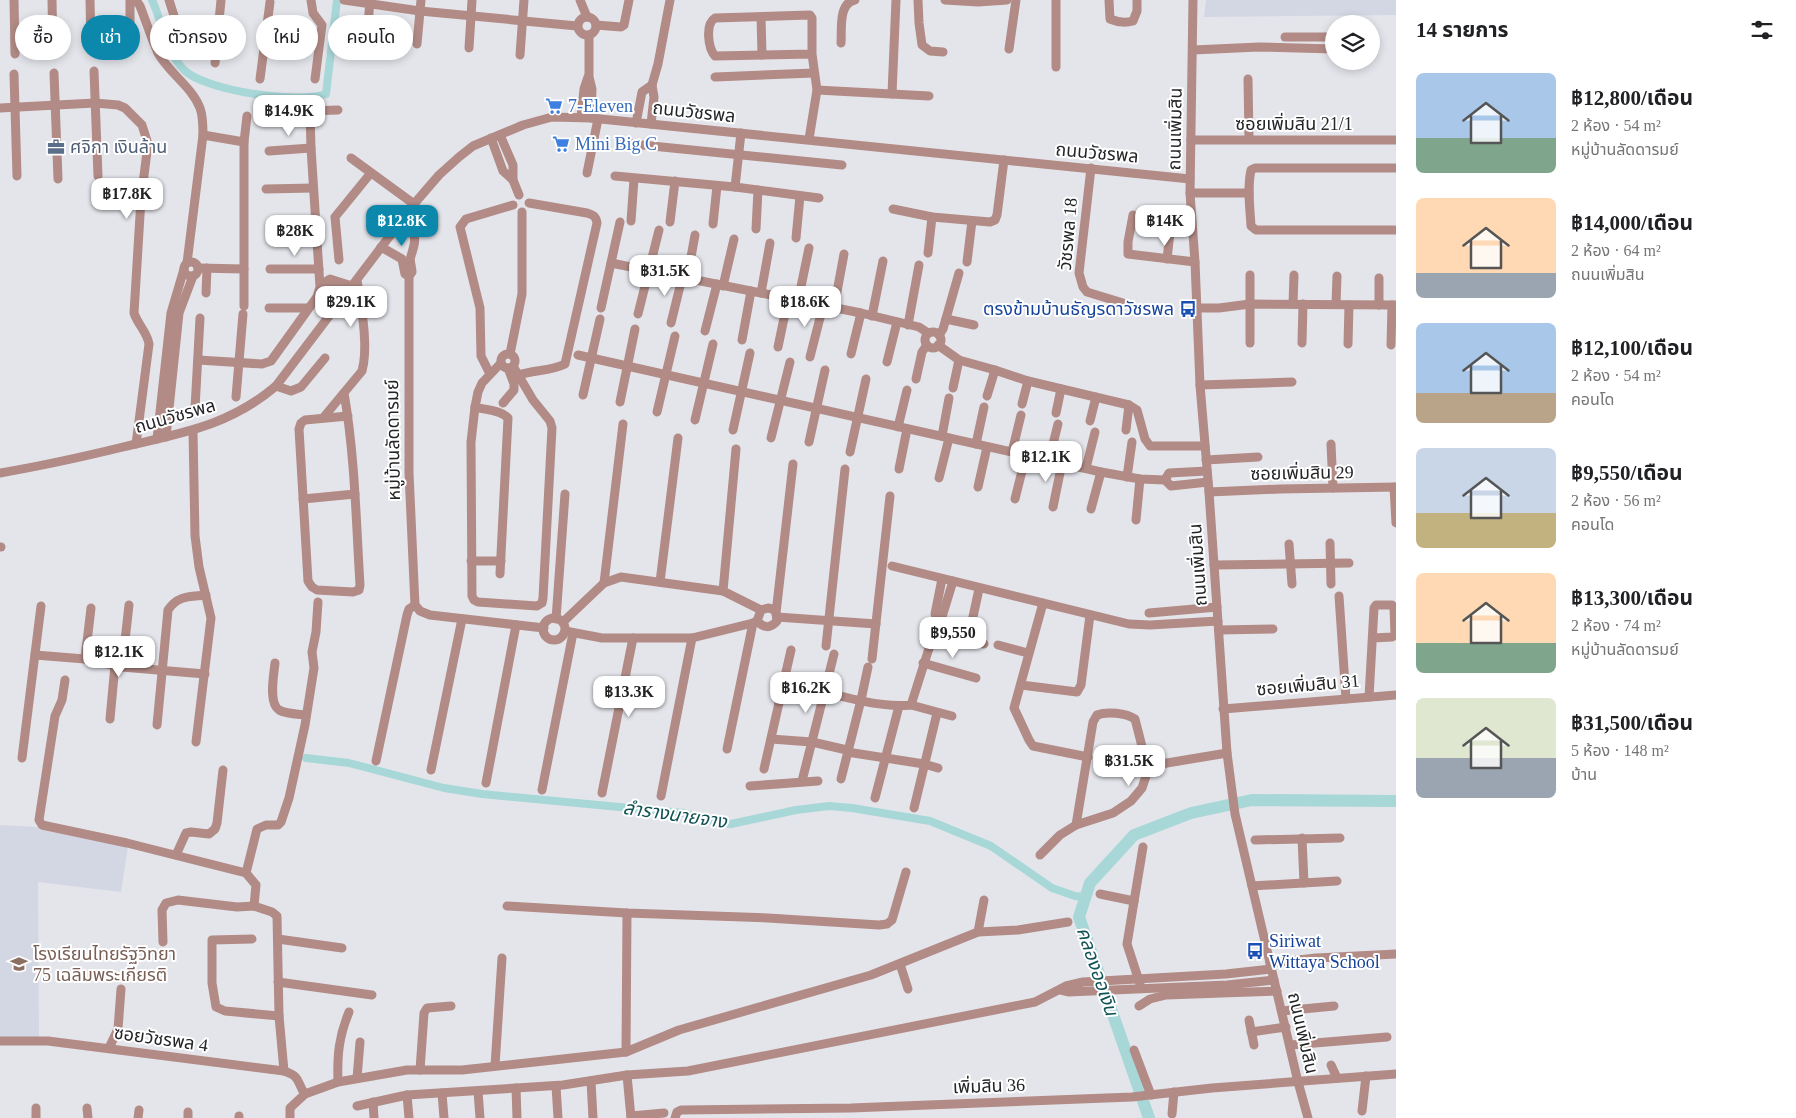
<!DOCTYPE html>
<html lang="th">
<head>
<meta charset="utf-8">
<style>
  body { margin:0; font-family:"Times New Roman","Noto Sans Thai",serif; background:#f6f6f6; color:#202124; height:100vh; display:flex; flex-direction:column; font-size:19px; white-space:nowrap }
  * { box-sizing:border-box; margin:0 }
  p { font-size:16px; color:#757577 }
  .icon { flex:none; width:28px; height:28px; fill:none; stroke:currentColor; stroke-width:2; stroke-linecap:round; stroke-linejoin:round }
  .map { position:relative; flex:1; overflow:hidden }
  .sheet { display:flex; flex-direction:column; background:#fff; width:400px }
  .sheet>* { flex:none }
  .guide { position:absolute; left:15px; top:15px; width:475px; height:45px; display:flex; gap:10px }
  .tools { position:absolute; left:1325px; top:15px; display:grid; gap:10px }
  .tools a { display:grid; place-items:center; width:55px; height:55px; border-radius:50%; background:#fff; box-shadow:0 2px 8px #0003; font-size:25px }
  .price { position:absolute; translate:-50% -42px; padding:0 11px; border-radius:10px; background:#fff; color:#222; font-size:16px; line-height:32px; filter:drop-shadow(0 1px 2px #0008) }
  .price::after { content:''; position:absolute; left:50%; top:30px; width:15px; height:11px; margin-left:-8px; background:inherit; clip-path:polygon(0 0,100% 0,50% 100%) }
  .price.on { background:#0b88ab; color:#fff }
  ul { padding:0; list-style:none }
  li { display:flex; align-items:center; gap:15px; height:125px; padding:0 20px }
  li span { display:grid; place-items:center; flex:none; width:140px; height:100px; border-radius:8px; color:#555 }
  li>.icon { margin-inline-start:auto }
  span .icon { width:60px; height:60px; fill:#fffc; stroke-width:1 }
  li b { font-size:21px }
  h2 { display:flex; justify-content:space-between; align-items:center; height:60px; padding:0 20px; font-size:21px }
  .tag { padding:0 18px; border-radius:22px; background:#fff; box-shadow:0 2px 8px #0003; font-size:18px; line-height:45px }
  .tag.on { background:#0b88ab; color:#fff }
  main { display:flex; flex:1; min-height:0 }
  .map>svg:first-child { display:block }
</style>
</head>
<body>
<main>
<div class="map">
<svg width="1396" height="1118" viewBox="0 0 1396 1118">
  <rect width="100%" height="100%" fill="#e4e5eb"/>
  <g fill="#d3d7e3">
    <polygon points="1206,0 1396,0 1396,15 1204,17"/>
    <polygon points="0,825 37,827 128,846 121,892 38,882 39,1037 0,1037"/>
  </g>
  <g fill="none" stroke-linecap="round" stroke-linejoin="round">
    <g stroke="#a8d7d8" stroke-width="8">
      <path d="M152 0C163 23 165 51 184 70 206 91 297 104 326 94L337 0"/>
      <polyline points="306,758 349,763 444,788 482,794 683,813 720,823 731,824 796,810 829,806 852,808 930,821 991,846 1052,888 1075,896 1086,897"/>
    </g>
    <polyline stroke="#a8d7d8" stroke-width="12" points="1149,1118 1079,917 1090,883 1134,835 1191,813 1252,800 1396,801"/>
    <g stroke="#b28b86" stroke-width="9">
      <polyline points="14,0 15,54"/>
      <polyline points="52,0 53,52"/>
      <polyline points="90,0 91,49"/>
      <path d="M136 0 140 6C146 21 151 38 158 53 169 73 192 87 200 108 203 116 203 126 203 135L187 263"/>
      <polyline points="169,0 176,22"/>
      <polyline points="311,0 313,13 322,25 315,79"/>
      <polyline points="344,0 420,11 577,26"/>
      <polyline points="580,0 587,17"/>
      <polyline points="918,0 919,23 922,45 930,51 943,52"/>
      <polyline points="945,0 978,2 1007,0"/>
      <path d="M1109 0 1110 19C1117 22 1126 23 1133 21L1137 11V0"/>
      <polyline points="1193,0 1190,193 1195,262 1200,385 1209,492 1227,753 1235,814 1298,1082 1308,1118"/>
      <polyline points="761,17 762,55"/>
      <circle cx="587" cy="26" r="9"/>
      <polyline points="596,25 621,27 624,25 629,0"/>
      <polyline points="589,35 589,77 592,89 591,118"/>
      <polyline points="1285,37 1334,37"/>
      <polyline points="367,39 370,0"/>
      <path d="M841 43C842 30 838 3 855 0"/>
      <polyline points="417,44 421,0"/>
      <polyline points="469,48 472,0"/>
      <polyline points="1009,49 1016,0"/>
      <polyline points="130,50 130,0"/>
      <polyline points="1193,50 1259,47 1334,49"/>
      <polyline points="520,55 524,0"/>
      <polyline points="215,63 221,0"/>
      <polyline points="1056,67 1056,0"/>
      <polyline points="94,71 98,176"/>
      <polyline points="54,73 58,179"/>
      <polyline points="14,74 17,176"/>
      <polyline points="715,77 814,73"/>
      <polyline points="260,79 270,2"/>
      <polyline points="1248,79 1249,139"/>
      <polyline points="817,90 929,96"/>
      <polyline points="892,94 896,0"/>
      <path d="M0 108 95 103 118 105 125 108 142 125 148 144 141 199 134 313C138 325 147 332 149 344L136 444"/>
      <polyline points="278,112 338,110"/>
      <polyline points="581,117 584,89 588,77"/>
      <polyline points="636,123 642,92 652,85"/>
      <polyline points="651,124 654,97 652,85 658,64 670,0"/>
      <polyline points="203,135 244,142"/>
      <polyline points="500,135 513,165 513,180 519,195"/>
      <polyline points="491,138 503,171 513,180"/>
      <path d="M809 139 817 90 812 54V18L810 15 715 18C705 24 708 48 715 56L812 54"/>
      <polyline points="1191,140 1396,140"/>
      <polyline points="622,143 842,165"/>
      <polyline points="269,151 311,148"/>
      <polyline points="351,158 414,204"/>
      <polyline points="1091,168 1079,273 1083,287 1087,292 1123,303"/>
      <path d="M1396 168H1255L1251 170C1247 188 1250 208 1251 226L1256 230H1396"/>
      <polyline points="587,173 598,119"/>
      <polyline points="615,176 735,187 819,198"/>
      <polyline points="735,187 741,133"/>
      <polyline points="266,189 313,188"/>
      <polyline points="1190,193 1249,193"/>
      <polyline points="893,209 932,217 990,222 995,220 997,215 1004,160"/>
      <polyline points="1133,215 1128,242 1128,254 1195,262"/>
      <path d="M401 221C417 235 417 237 411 256 409 260 412 267 412 272L409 276V473L415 605 420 611 430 615 544 628"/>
      <polyline points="631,221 634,179"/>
      <polyline points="670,222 675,181"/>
      <polyline points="713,224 717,186"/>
      <polyline points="273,229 316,228"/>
      <polyline points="756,229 758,190"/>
      <polyline points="796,238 800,196"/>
      <polyline points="381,247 402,259 405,274 409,276"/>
      <polyline points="928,253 932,217"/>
      <polyline points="1167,259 1171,224"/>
      <polyline points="339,260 335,217 370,174"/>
      <circle cx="191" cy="269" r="7"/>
      <polyline points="967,262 972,221"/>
      <polyline points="611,263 861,313 919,327 928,333"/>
      <polyline points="198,268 244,269"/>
      <polyline points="270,269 319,269"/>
      <polyline points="1250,275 1250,343"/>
      <polyline points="687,279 695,235"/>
      <polyline points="723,286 734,239"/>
      <polyline points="206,293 207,268"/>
      <polyline points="347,293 329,288 325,282 330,279 352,286"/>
      <polyline points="761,293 770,243"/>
      <polyline points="798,301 809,248"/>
      <polyline points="1293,304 1294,275"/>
      <polyline points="1336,304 1337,276"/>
      <polyline points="1379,305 1379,278"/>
      <polyline points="244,306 244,142 247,116"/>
      <polyline points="269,308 307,308"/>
      <polyline points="601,308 620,222"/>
      <polyline points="834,308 844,254"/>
      <polyline points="1197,308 1219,308 1250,304 1396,305"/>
      <polyline points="638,314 659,230"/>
      <polyline points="872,316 883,261"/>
      <polyline points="946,319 974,325"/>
      <polyline points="671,323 682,278"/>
      <polyline points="908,325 919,265"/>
      <polyline points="705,331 717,284"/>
      <circle cx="933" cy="340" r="8"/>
      <polyline points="939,335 943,329 959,273"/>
      <polyline points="742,340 751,291"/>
      <polyline points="1302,343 1303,304"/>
      <polyline points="1348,344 1349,305"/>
      <polyline points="938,345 959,360 995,370 1028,381 1129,405 1137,410 1145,439 1150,446 1205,446"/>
      <polyline points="1391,345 1392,305"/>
      <polyline points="778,347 788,299"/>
      <circle cx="508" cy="361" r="7"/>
      <polyline points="510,354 522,294 522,212"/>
      <polyline points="851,354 861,313"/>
      <polyline points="578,355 1101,472 1140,479 1165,480 1171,486 1208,482"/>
      <polyline points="810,357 823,306"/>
      <polyline points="198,360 262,364 271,361 317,297 320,287 311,148 310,111"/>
      <polyline points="887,362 897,322"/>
      <polyline points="501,363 482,383 478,392 475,407 471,442 472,596 474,600 478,602 537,606 542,603 543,598 552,428 550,421 533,400 513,366"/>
      <polyline points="490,374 481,356 480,308 460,227 466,219 513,205"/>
      <path d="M519 375C533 370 551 371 565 364L597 223C596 216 593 215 587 213L529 203"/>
      <polyline points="916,379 922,352 927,345"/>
      <polyline points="1200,385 1292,382"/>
      <polyline points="276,386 291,391 301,387 325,358"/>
      <polyline points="953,388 959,360"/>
      <path d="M344 393C355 456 356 521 360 585L359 590 353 592 317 590 312 587 308 581 299 429 301 423 305 420 348 416"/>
      <polyline points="583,395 600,319"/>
      <polyline points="987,396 995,370"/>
      <polyline points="236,397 243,314"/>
      <polyline points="620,402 635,329"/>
      <polyline points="503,403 514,390 514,384 508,368"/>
      <polyline points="1022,404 1028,381"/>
      <path d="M475 407C485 410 501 410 508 418L500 574"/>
      <polyline points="195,408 200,318"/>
      <polyline points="657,412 675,336"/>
      <polyline points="1056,413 1061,389"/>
      <path d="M323 418 362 371C369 346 361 306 357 280"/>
      <polyline points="695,420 713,344"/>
      <polyline points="1090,421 1096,397"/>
      <polyline points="898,427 907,390"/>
      <polyline points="733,430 750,353"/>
      <polyline points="1126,430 1129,405"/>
      <polyline points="193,431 195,536 199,567 211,618 196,742"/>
      <polyline points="942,436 949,398"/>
      <polyline points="166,437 179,313 193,276"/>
      <polyline points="771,438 790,362"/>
      <polyline points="157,439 171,313 184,269"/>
      <polyline points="809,442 825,370"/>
      <polyline points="976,444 984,407"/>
      <polyline points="1331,444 1333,488"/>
      <polyline points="850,452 866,379"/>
      <polyline points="1012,452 1021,415"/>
      <polyline points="1049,460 1058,424"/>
      <polyline points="1206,460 1258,457"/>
      <polyline points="1086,468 1095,432"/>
      <polyline points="899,469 907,429"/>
      <path d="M0 473C41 466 82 457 123 447 181 433 229 426 276 386L414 204 439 175 459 157 473 146 523 125 552 117 591 118 1190 179"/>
      <polyline points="1127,477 1132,442"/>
      <polyline points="939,478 949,438"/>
      <polyline points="1165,480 1169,473 1207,471"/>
      <polyline points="978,487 987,447"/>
      <polyline points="1394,487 1396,523"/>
      <polyline points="1209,492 1280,489 1396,487"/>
      <polyline points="303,499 355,494"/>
      <polyline points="1015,499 1026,455"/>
      <polyline points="1053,507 1062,463"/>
      <polyline points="1091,509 1101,472"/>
      <polyline points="1136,520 1140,479"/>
      <polyline points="1330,543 1331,584"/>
      <polyline points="1289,544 1292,584"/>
      <polyline points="0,547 1,547"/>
      <polyline points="471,561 501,561"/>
      <polyline points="1214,565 1349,563"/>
      <polyline points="892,566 1129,624 1150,625 1218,621"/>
      <polyline points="660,582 678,438"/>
      <polyline points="604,583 623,424"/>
      <polyline points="723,591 736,449"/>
      <polyline points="1339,596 1346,699"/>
      <polyline points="1043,603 1014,708 1029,740 1033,746 1088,757"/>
      <path d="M768 608 773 609 776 613 777 621C770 629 764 628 757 621L761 610Z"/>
      <polyline points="776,613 793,464"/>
      <polyline points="1149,613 1217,607"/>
      <polyline points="777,617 876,624"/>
      <circle cx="554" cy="629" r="11"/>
      <polyline points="556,619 565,494"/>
      <polyline points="938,620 935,614 942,579"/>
      <polyline points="563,622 604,583 621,577 723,591 761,610"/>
      <polyline points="1219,630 1273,629"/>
      <polyline points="565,631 602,638 692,638 753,623 757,621"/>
      <polyline points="935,633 984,644"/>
      <polyline points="968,640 979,589"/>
      <polyline points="998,645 1028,653"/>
      <polyline points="826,646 845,469"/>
      <polyline points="35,655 85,659 122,667 205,674"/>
      <polyline points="85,659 91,608"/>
      <polyline points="872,659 890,496"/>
      <path d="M275 663C274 674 268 703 279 710 286 714 298 714 306 715"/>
      <polyline points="923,663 976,678"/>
      <polyline points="122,667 129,605"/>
      <polyline points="65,680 62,700 55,716 39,820 42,825 127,843 246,873 256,885 254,906"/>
      <path d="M785 681C821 690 874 709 911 705L938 620 942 617 953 581"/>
      <polyline points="1021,685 1077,692 1081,685 1090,615"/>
      <polyline points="1369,697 1374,608 1376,605 1392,605 1394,608 1395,635 1392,637 1373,638"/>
      <polyline points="911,705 952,716"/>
      <polyline points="1223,709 1396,695"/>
      <polyline points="110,719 115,665"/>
      <path d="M157 725 168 610C178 595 190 597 206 595"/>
      <polyline points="771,739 812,742 847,750"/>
      <polyline points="727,749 753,623"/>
      <polyline points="847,752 924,764 938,768"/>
      <polyline points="22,758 41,606"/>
      <polyline points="376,761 407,615 409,609 415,605"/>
      <polyline points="764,769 791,650"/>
      <polyline points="431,770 462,619"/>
      <polyline points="841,779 861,700 868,667"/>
      <polyline points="802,781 834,654"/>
      <polyline points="486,783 516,625"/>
      <polyline points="750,786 818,781"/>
      <polyline points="542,790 573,633"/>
      <polyline points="602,793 633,638"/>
      <polyline points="661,796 692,638"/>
      <polyline points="875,798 899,706"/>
      <polyline points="914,808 937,713"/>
      <path d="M1076 825 1093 722 1097 715C1107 711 1126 713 1135 719L1148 770"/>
      <polyline points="1302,838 1304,883"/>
      <polyline points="1255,840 1340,838"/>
      <polyline points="176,855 186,833 191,832 209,834 215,829 217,823 223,770"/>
      <polyline points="1040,855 1060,835 1076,825 1113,813 1131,801 1142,788 1148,770 1161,764 1227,753"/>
      <polyline points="246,873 257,829 266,825 278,825 281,822 289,798 305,725 314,668 312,652 316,632 318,602"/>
      <polyline points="1252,886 1337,881"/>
      <polyline points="1100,894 1134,901"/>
      <polyline points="507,906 627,913 768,918 879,925 887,924 892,920 906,872"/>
      <polyline points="978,932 984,900"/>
      <polyline points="252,939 212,940 212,983 216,1007 225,1011 279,1016"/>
      <polyline points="278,939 342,948"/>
      <polyline points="163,942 162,910 166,903 178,900 237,907 254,906 272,912 277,916 279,1016 284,1071"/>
      <polyline points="1270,963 1316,958 1396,954"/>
      <polyline points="900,964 908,989"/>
      <polyline points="278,982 372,995"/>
      <polyline points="1140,984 1127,944 1143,847"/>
      <polyline points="1060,990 1068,992 1227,985 1274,980"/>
      <polyline points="1139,1006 1150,999 1166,995 1277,991"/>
      <polyline points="1282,1011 1334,1006"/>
      <polyline points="1249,1020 1254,1045"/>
      <polyline points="1251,1032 1286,1027"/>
      <path d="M0 1041H48L284 1071C302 1077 296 1082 305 1094"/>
      <polyline points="1291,1045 1387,1037"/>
      <polyline points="109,1048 118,1029 121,989"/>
      <polyline points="1134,1050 1151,1095"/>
      <polyline points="626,1052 627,913"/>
      <polyline points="1331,1065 1337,1078"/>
      <polyline points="495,1066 502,958"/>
      <polyline points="420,1070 424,1013 427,1008 451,1006"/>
      <polyline points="627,1075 631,1118"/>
      <polyline points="357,1078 360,1042"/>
      <polyline points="591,1081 593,1118"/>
      <path d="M338 1082C337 1055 339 1036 349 1012"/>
      <polyline points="556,1086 558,1118"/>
      <polyline points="516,1088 517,1118"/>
      <polyline points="478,1091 480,1118"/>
      <polyline points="442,1093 444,1118"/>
      <polyline points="407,1095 409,1118"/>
      <polyline points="373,1102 374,1118"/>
      <polyline points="357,1106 407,1095 563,1085 627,1075 688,1071 1035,1002 1066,986 1083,982 1226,974 1271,969"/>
      <polyline points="87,1108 88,1118"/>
      <polyline points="1362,1111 1366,1076"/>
      <polyline points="188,1112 188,1118"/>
      <polyline points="1172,1114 1174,1092"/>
      <polyline points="239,1116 239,1118"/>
      <polyline points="631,1116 664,1113"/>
      <polyline points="36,1118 36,1108"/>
      <polyline points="138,1118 139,1110"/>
      <polyline points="290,1118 290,1108 305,1094 338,1082 407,1070 462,1070 626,1052 679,1030 871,975 978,932 1018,930 1068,922"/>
      <polyline points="675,1118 677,1112 681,1110 851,1108 1132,1097 1212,1088 1396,1074"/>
    </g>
  </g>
  <defs>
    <g id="supermarket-bare" transform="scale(1.35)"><path d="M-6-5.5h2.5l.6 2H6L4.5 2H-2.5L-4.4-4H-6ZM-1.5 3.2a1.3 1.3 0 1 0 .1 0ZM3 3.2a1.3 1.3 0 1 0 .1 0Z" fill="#3f7fe0" stroke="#fff" stroke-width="2.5" paint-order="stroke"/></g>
    <g id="office-bare" transform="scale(1.35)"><path d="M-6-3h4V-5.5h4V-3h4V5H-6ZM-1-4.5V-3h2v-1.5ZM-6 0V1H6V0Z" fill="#5c6f8a" stroke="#fff" stroke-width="2.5" paint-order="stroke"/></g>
    <g id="bus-bare" transform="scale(1.35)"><path d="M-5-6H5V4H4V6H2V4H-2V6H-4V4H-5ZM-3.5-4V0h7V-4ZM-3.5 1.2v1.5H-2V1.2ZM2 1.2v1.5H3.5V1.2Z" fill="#1a4fb4" stroke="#fff" stroke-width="2.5" paint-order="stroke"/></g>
    <g id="school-bare" transform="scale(1.35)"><path d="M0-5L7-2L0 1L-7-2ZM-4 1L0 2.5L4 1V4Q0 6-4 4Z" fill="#8d6e63" stroke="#fff" stroke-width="2.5" paint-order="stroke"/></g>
  </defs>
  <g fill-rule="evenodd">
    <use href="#supermarket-bare" x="554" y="106"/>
    <use href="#supermarket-bare" x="561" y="144"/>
    <use href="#office-bare" x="56" y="147"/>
    <use href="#bus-bare" x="1188" y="309"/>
    <use href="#bus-bare" x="1255" y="951"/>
    <use href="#school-bare" x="19" y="964"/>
  </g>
  <g text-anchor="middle" stroke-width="4" stroke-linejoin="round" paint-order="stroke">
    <g font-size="18" fill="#366cbe" stroke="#fff" text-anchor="start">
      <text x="568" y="112">7-Eleven</text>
      <text x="575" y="150">Mini Big C</text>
    </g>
    <g font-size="18" fill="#242527" stroke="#fff">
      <text transform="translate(694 112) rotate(6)" y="6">ถนนวัชรพล</text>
      <text x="1294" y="130">ซอยเพิ่มสิน 21/1</text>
      <text transform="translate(1175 129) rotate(-89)" y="6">ถนนเพิ่มสิน</text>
      <text transform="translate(1097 153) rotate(5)" y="6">ถนนวัชรพล</text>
      <text transform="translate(1068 234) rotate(-85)" y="6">วัชรพล 18</text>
      <text transform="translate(175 416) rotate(-16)" y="6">ถนนวัชรพล</text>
      <text transform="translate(393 440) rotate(-91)" y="6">หมู่บ้านลัดดารมย์</text>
      <text transform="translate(1302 473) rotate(-1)" y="6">ซอยเพิ่มสิน 29</text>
      <text transform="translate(1198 565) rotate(-94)" y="6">ถนนเพิ่มสิน</text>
      <text transform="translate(1308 685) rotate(-5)" y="6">ซอยเพิ่มสิน 31</text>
      <text transform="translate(1303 1033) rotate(77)" y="6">ถนนเพิ่มสิน</text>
      <text transform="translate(161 1039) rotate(8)" y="6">ซอยวัชรพล 4</text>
      <text transform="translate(989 1086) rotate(-2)" y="6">เพิ่มสิน 36</text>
    </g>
    <g font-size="18" fill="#4e5e75" stroke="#fff" text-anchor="start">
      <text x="70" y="153">ศจิกา เงินล้าน</text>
    </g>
    <g font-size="18" fill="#164399" stroke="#fff" text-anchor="end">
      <text x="1174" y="315">ตรงข้ามบ้านธัญรดาวัชรพล</text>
      <text x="1269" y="947" text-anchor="start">Siriwat<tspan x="1269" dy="21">Wittaya School</tspan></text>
    </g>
    <g font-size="18" fill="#785e54" stroke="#fff" text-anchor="start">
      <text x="33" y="960">โรงเรียนไทยรัฐวิทยา<tspan x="33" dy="21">75 เฉลิมพระเกียรติ</tspan></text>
    </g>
    <g font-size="19" font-style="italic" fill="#125456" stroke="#fff">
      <text transform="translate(675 814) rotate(8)" y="7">ลำรางนายจาง</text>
      <text transform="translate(1098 971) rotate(71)" y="7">คลองออเงิน</text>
    </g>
  </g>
</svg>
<div class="tools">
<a><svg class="icon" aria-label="layers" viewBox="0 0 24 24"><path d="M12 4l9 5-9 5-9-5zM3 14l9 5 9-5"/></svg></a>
</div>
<b class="price" style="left:289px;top:137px">฿14.9K</b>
<b class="price" style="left:127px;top:220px">฿17.8K</b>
<b class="price on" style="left:402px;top:247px">฿12.8K</b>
<b class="price" style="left:1165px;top:247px">฿14K</b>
<b class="price" style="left:295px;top:257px">฿28K</b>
<b class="price" style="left:665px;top:297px">฿31.5K</b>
<b class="price" style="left:351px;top:328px">฿29.1K</b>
<b class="price" style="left:805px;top:328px">฿18.6K</b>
<b class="price" style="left:1046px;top:483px">฿12.1K</b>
<b class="price" style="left:953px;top:659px">฿9,550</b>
<b class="price" style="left:119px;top:678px">฿12.1K</b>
<b class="price" style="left:806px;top:714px">฿16.2K</b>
<b class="price" style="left:629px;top:718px">฿13.3K</b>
<b class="price" style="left:1129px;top:787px">฿31.5K</b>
<div class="guide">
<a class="tag">ซื้อ</a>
<a class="tag on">เช่า</a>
<a class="tag">ตัวกรอง</a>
<a class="tag">ใหม่</a>
<a class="tag">คอนโด</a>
</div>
</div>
<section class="sheet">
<h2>14 รายการ<svg class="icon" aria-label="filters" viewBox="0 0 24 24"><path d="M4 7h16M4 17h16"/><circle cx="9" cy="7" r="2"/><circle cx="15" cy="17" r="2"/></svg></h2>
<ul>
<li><span style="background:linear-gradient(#a9c7e8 65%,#7fa58c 0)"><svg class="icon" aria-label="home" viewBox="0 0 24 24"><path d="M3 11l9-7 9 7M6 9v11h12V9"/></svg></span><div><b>฿12,800/เดือน</b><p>2 ห้อง · 54 m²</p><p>หมู่บ้านลัดดารมย์</p></div></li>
<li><span style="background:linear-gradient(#ffd9b3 75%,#9aa5b1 0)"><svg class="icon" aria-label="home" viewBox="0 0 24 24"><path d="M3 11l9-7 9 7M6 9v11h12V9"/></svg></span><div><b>฿14,000/เดือน</b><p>2 ห้อง · 64 m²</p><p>ถนนเพิ่มสิน</p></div></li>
<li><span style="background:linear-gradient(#a9c7e8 70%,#b9a48a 0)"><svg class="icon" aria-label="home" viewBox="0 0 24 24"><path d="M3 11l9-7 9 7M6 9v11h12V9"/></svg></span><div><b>฿12,100/เดือน</b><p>2 ห้อง · 54 m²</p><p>คอนโด</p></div></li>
<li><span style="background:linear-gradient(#c9d6e8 65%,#c2b280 0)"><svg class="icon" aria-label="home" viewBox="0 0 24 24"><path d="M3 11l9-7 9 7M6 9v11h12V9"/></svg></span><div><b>฿9,550/เดือน</b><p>2 ห้อง · 56 m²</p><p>คอนโด</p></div></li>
<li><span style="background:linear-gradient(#ffd9b3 70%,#7fa58c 0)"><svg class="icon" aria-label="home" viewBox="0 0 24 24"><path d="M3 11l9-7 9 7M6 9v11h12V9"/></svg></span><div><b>฿13,300/เดือน</b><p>2 ห้อง · 74 m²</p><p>หมู่บ้านลัดดารมย์</p></div></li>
<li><span style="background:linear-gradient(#dfe7d0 60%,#9aa5b1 0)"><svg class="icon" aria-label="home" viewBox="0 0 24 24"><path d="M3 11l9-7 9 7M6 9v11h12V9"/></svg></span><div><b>฿31,500/เดือน</b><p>5 ห้อง · 148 m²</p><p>บ้าน</p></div></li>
</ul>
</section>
</main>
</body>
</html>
